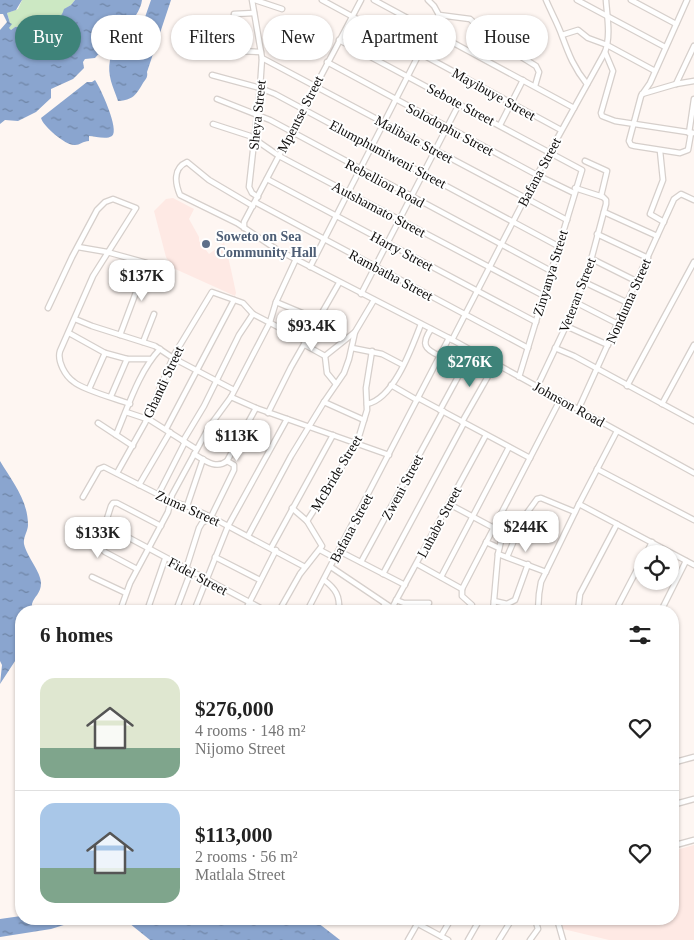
<!DOCTYPE html>
<html lang="en">
<head>
<meta charset="utf-8">
<style>
  body { margin:0; font-family:"Times New Roman",serif; background:#f2f2f2; color:#222; height:100vh; display:flex; flex-direction:column; font-size:19px; white-space:nowrap }
  * { box-sizing:border-box; margin:0 }
  p { font-size:16px; color:#767676 }
  .icon { flex:none; width:28px; height:28px; fill:none; stroke:currentColor; stroke-width:2; stroke-linecap:round; stroke-linejoin:round }
  .map { position:relative; flex:1; overflow:hidden }
  .side { position:absolute; left:15px; top:605px; width:664px; height:320px; display:flex; flex-direction:column; background:#fff; border-radius:20px; box-shadow:0 1px 4px #0004 }
  .side>* { flex:none }
  .guide { position:absolute; left:15px; top:15px; width:665px; height:45px; display:flex; gap:10px }
  .controls { position:absolute; left:634px; top:545px; display:grid; gap:10px }
  .controls a { display:grid; place-items:center; width:45px; height:45px; border-radius:50%; background:#fff; box-shadow:0 1px 4px #0004; font-size:25px }
  .price { position:absolute; translate:-50% -42px; padding:0 11px; border-radius:10px; background:#fff; color:#222; font-size:16px; line-height:32px; filter:drop-shadow(0 1px 2px #0008) }
  .price::after { content:''; position:absolute; left:50%; top:30px; width:15px; height:11px; margin-left:-8px; background:inherit; clip-path:polygon(0 0,100% 0,50% 100%) }
  .price.selected { background:#3e8379; color:#fff }
  ul { padding:0; list-style:none }
  li { display:flex; align-items:center; gap:15px; height:125px; padding:0 25px }
  li+li { border-top:1px solid #e0e0e0 }
  li span { display:grid; place-items:center; flex:none; width:140px; height:100px; border-radius:15px; color:#555 }
  li>.icon { margin-inline-start:auto }
  span .icon { width:60px; height:60px; fill:#fffc; stroke-width:1 }
  li b { font-size:21px }
  h2 { display:flex; justify-content:space-between; align-items:center; height:60px; padding:0 25px; font-size:21px }
  .tag { padding:0 18px; border-radius:22px; background:#fff; box-shadow:0 1px 4px #0004; font-size:18px; line-height:45px }
  .tag.selected { background:#3e8379; color:#fff }
  .map>svg:first-child { display:block }
</style>
</head>
<body>
<div class="map">
<svg width="694" height="940" viewBox="0 0 694 940">
  <defs>
    <pattern id="water-ripples" width="26" height="14" patternUnits="userSpaceOnUse" patternTransform="scale(1.25)"><rect width="26" height="14" fill="#8aa5cf"/><path d="M2 4q2-2 4 0t4 0M15 11q2-2 4 0t4 0" fill="none" stroke="#6f85a6"/></pattern>
  </defs>
  <rect width="100%" height="100%" fill="#fef6f2"/>
  <g fill="#fee9e4">
    <polygon points="173,198 194,209 189,219 199,237 199,241 209,254 224,243 226,248 232,274 236,293 235,296 173,268 166,257 154,211 166,199"/>
    <polygon points="694,845 694,940 609,940 563,929 559,919 672,919 673,851"/>
  </g>
  <path fill="#cce8c3" d="M22 0H75L71 5 65 9C58 31 33 25 15 27L11 30 9 29 10 23 7 13 18 9Z"/>
  <g fill="url(#water-ripples)">
    <path d="M0 0H22L16 10 7 13 10 23 12 24 9 28 11 30 15 27C32 25 58 31 64 9L71 5 75 0H142C140 20 109 43 95 58L85 59 83 62 84 68 73 79 51 89V98L36 112 18 121 5 120 0 124V30L7 22 3 14H0Z"/>
    <path d="M151 0H171L147 72C148 77 146 79 143 83 136 95 133 100 118 101 113 86 107 76 110 60L144 20Z"/>
    <path d="M95 80C100 87 120 130 112 136 106 140 95 136 89 136V141C83 141 80 145 75 145 66 146 43 126 41 118L87 82H92Z"/>
    <path d="M0 461C12 481 28 500 28 525 28 531 23 537 24 544 27 557 41 572 41 583 41 594 34 596 32 604 32 606 32 609 32 611H21V640L17 658 0 684 2 665 0 661Z"/>
    <polygon points="21,916 21,919 83,919 51,929 0,937 0,919"/>
    <polygon points="124,919 313,919 340,940 150,940"/>
  </g>
  <g fill="none" stroke-linecap="round" stroke-linejoin="round">
    <g stroke="#d6cfcb" stroke-width="7">
      <g id="minor">
        <polyline points="252,0 262,58 260,88 249,187 252,193 258,197"/>
        <polyline points="255,0 282,9"/>
        <polyline points="322,0 561,130"/>
        <polyline points="374,0 574,108"/>
        <polyline points="428,0 434,6 439,15"/>
        <path d="M546 0C551 12 558 24 562 36 569 55 574 68 587 84"/>
        <polyline points="577,0 665,47"/>
        <polyline points="631,0 676,24"/>
        <polyline points="687,0 650,83 641,96 629,141 631,145 635,146 680,153 688,150 691,133"/>
        <polyline points="254,13 234,14 233,43 237,51 261,52"/>
        <polyline points="439,15 470,19 491,38 536,66 539,72 535,86"/>
        <polyline points="562,35 578,30 588,38 607,45 655,71"/>
        <polyline points="339,40 582,170 519,377"/>
        <polyline points="605,52 613,71 601,113 602,116 615,121 694,133"/>
        <polyline points="262,58 567,220"/>
        <polyline points="327,62 537,175 574,193"/>
        <polyline points="212,75 260,88 275,94 558,246"/>
        <polyline points="676,84 694,46"/>
        <polyline points="642,94 676,84 694,81"/>
        <polyline points="217,99 270,120 551,271"/>
        <polyline points="213,124 250,136 279,156 544,296"/>
        <polyline points="500,125 523,80"/>
        <polyline points="689,133 694,99"/>
        <polyline points="660,151 663,180 650,214 664,222"/>
        <polyline points="585,161 607,171 601,196"/>
        <polyline points="267,179 536,322"/>
        <polyline points="255,202 528,348"/>
        <path d="M253 206 209 180 187 162C173 168 175 183 180 195L237 223 276 249 449 338 694 473"/>
        <polyline points="604,212 657,236"/>
        <polyline points="244,228 244,222 361,0"/>
        <polyline points="597,234 648,258"/>
        <polyline points="78,247 107,252 147,263 120,335"/>
        <polyline points="592,259 638,282"/>
        <polyline points="310,267 439,15"/>
        <polyline points="584,282 628,303"/>
        <polyline points="361,294 459,104"/>
        <polyline points="276,302 319,320"/>
        <polyline points="575,302 618,324"/>
        <path d="M48 308 72 257 97 210 105 202 113 199 136 208 93 276 60 351C57 361 65 376 74 382 83 390 117 399 130 404"/>
        <polyline points="75,319 92,326 155,346 173,358 234,390"/>
        <polyline points="566,326 608,345"/>
        <path d="M431 329C421 344 424 349 440 356"/>
        <polyline points="69,333 105,353 127,359 151,359"/>
        <path d="M452 340 537 175 605 52C611 36 607 16 606 0"/>
        <polyline points="143,342 154,314"/>
        <polyline points="305,345 325,356"/>
        <polyline points="352,348 382,354 403,365"/>
        <polyline points="555,348 574,356 694,421"/>
        <polyline points="325,356 355,332"/>
        <polyline points="325,356 327,373 336,384"/>
        <polyline points="391,385 417,400"/>
        <polyline points="627,386 694,262"/>
        <polyline points="537,387 566,326 587,275 606,204 606,200 603,197 575,188"/>
        <polyline points="89,389 105,353"/>
        <polyline points="111,396 127,359"/>
        <polyline points="231,397 256,408 389,455"/>
        <polyline points="418,398 530,458"/>
        <polyline points="324,402 364,420"/>
        <path d="M367 404C394 399 412 347 421 324"/>
        <polyline points="662,404 694,345"/>
        <polyline points="440,410 459,375"/>
        <polyline points="578,410 674,199 681,194 694,200"/>
        <polyline points="126,412 150,420 196,449"/>
        <polyline points="268,413 291,367 339,283"/>
        <polyline points="462,422 495,364"/>
        <polyline points="98,423 133,446"/>
        <polyline points="166,429 234,300"/>
        <path d="M116 435C128 407 139 371 160 349"/>
        <polyline points="183,441 204,406 239,335 253,314"/>
        <path d="M194 454C204 460 216 470 227 461L256 408"/>
        <polyline points="597,469 694,520"/>
        <polyline points="117,473 145,423 174,355 212,292 243,303 253,314 307,342"/>
        <polyline points="139,485 170,432"/>
        <polyline points="158,495 185,442"/>
        <polyline points="83,497 99,469 104,467 171,501 187,506 211,517 305,567"/>
        <polyline points="449,504 494,528"/>
        <polyline points="579,504 694,565"/>
        <polyline points="187,506 203,459"/>
        <polyline points="307,521 357,443 367,410 366,388 372,351"/>
        <polyline points="105,525 266,611"/>
        <polyline points="248,536 291,456 324,402 344,373 349,359 355,332 374,300"/>
        <polyline points="486,542 499,548"/>
        <polyline points="271,548 333,435"/>
        <polyline points="320,550 335,558"/>
        <polyline points="339,551 405,585"/>
        <polyline points="498,554 546,572"/>
        <polyline points="646,554 652,542"/>
        <polyline points="215,557 260,580"/>
        <polyline points="507,557 524,517 537,499 541,498 575,512"/>
        <polyline points="361,562 443,411"/>
        <polyline points="417,564 462,589"/>
        <polyline points="331,567 392,608 393,611"/>
        <polyline points="137,569 105,552 102,549 103,531 111,506 113,503 117,503 161,526"/>
        <polyline points="186,569 199,528 202,523 211,517 234,470 234,465 227,461"/>
        <polyline points="383,574 464,423"/>
        <polyline points="92,577 126,593"/>
        <polyline points="441,577 509,447"/>
        <path d="M324 580C336 589 340 596 339 611"/>
        <polyline points="462,589 560,400"/>
        <polyline points="462,589 462,596 472,605 472,611"/>
        <polyline points="396,600 404,603 429,603"/>
        <polyline points="494,601 507,604 515,600 528,564"/>
        <polyline points="177,608 191,571"/>
        <polyline points="392,608 486,435"/>
        <polyline points="120,611 130,583 168,512 172,495 209,427 231,397 270,322 276,302 296,259"/>
        <polyline points="147,611 165,559"/>
        <polyline points="194,611 228,526 287,419"/>
        <polyline points="245,611 276,550"/>
        <polyline points="279,611 300,574 322,546 307,521 292,508"/>
        <polyline points="307,611 449,338"/>
        <polyline points="381,611 385,604"/>
        <polyline points="493,611 498,554 504,528 501,514"/>
        <polyline points="538,611 539,594 541,582 579,504 617,431"/>
        <polyline points="578,611 580,594 617,524"/>
        <polyline points="617,611 619,604 642,560"/>
        <polyline points="661,611 686,561"/>
        <polyline points="672,763 694,757"/>
        <polyline points="672,805 694,799"/>
        <polyline points="672,846 694,840"/>
        <polyline points="409,919 448,940"/>
        <polyline points="557,919 563,940"/>
        <polyline points="441,936 451,919"/>
        <polyline points="408,940 420,919"/>
        <polyline points="468,940 480,919"/>
        <polyline points="499,940 512,919"/>
        <polyline points="530,940 538,929 535,919"/>
      </g>
    </g>
    <use href="#minor" stroke="#fff" stroke-width="4.5"/>
  </g>
  <circle fill="#5c6f8a" stroke="#fff" stroke-width="2" cx="206" cy="244" r="5"/>
  <g text-anchor="middle" stroke-width="4" stroke-linejoin="round" paint-order="stroke">
    <g font-size="14" fill="#100e0d" stroke="#fff">
      <text transform="translate(494 94) rotate(29)" y="5">Mayibuye Street</text>
      <text transform="translate(461 104) rotate(28)" y="5">Sebote Street</text>
      <text transform="translate(300 114) rotate(-63)" y="5">Mpentse Street</text>
      <text transform="translate(257 115) rotate(-84)" y="5">Sheya Street</text>
      <text transform="translate(450 129) rotate(28)" y="5">Solodophu Street</text>
      <text transform="translate(414 139) rotate(28)" y="5">Malibale Street</text>
      <text transform="translate(388 154) rotate(28)" y="5">Elumphumiweni Street</text>
      <text transform="translate(539 172) rotate(-62)" y="5">Bafana Street</text>
      <text transform="translate(385 183) rotate(28)" y="5">Rebellion Road</text>
      <text transform="translate(379 209) rotate(28)" y="5">Autshamato Street</text>
      <text transform="translate(402 251) rotate(28)" y="5">Harry Street</text>
      <text transform="translate(550 273) rotate(-73)" y="5">Zinyanya Street</text>
      <text transform="translate(391 275) rotate(28)" y="5">Rambatha Street</text>
      <text transform="translate(577 295) rotate(-69)" y="5">Veteran Street</text>
      <text transform="translate(628 301) rotate(-66)" y="5">Nonduma Street</text>
      <text transform="translate(163 382) rotate(-65)" y="5">Ghandi Street</text>
      <text transform="translate(569 404) rotate(29)" y="5">Johnson Road</text>
      <text transform="translate(336 473) rotate(-59)" y="5">McBride Street</text>
      <text transform="translate(402 487) rotate(-62)" y="5">Zweni Street</text>
      <text transform="translate(188 508) rotate(24)" y="5">Zuma Street</text>
      <text transform="translate(439 522) rotate(-62)" y="5">Luhabe Street</text>
      <text transform="translate(351 528) rotate(-62)" y="5">Bafana Street</text>
      <text transform="translate(198 576) rotate(28)" y="5">Fidel Street</text>
    </g>
    <g font-size="14" font-weight="bold" fill="#4e5e75" stroke="#fff" text-anchor="start">
      <text x="216" y="241">Soweto on Sea<tspan x="216" dy="16">Community Hall</tspan></text>
    </g>
  </g>
</svg>
<div class="controls">
<a><svg class="icon" aria-label="locate" viewBox="0 0 24 24"><circle cx="12" cy="12" r="6"/><path d="M12 2v4M12 18v4M2 12h4M18 12h4"/></svg></a>
</div>
<b class="price" style="left:142px;top:302px">$137K</b>
<b class="price" style="left:312px;top:352px">$93.4K</b>
<b class="price selected" style="left:470px;top:388px">$276K</b>
<b class="price" style="left:237px;top:462px">$113K</b>
<b class="price" style="left:526px;top:553px">$244K</b>
<b class="price" style="left:98px;top:559px">$133K</b>
<div class="guide">
<a class="tag selected">Buy</a>
<a class="tag">Rent</a>
<a class="tag">Filters</a>
<a class="tag">New</a>
<a class="tag">Apartment</a>
<a class="tag">House</a>
</div>
<section class="side">
<h2>6 homes<svg class="icon" aria-label="filters" viewBox="0 0 24 24"><path d="M4 7h16M4 17h16"/><circle cx="9" cy="7" r="2"/><circle cx="15" cy="17" r="2"/></svg></h2>
<ul>
<li><span style="background:linear-gradient(#dfe7d0 70%,#7fa58c 0)"><svg class="icon" aria-label="home" viewBox="0 0 24 24"><path d="M3 11l9-7 9 7M6 9v11h12V9"/></svg></span><div><b>$276,000</b><p>4 rooms · 148 m²</p><p>Nijomo Street</p></div><svg class="icon" aria-label="heart" viewBox="0 0 24 24"><path d="M12 20l-8-8c-3-5 5-10 8-4 3-6 11-1 8 4z"/></svg></li>
<li><span style="background:linear-gradient(#a9c7e8 65%,#7fa58c 0)"><svg class="icon" aria-label="home" viewBox="0 0 24 24"><path d="M3 11l9-7 9 7M6 9v11h12V9"/></svg></span><div><b>$113,000</b><p>2 rooms · 56 m²</p><p>Matlala Street</p></div><svg class="icon" aria-label="heart" viewBox="0 0 24 24"><path d="M12 20l-8-8c-3-5 5-10 8-4 3-6 11-1 8 4z"/></svg></li>
</ul>
</section>
</div>
</body>
</html>
